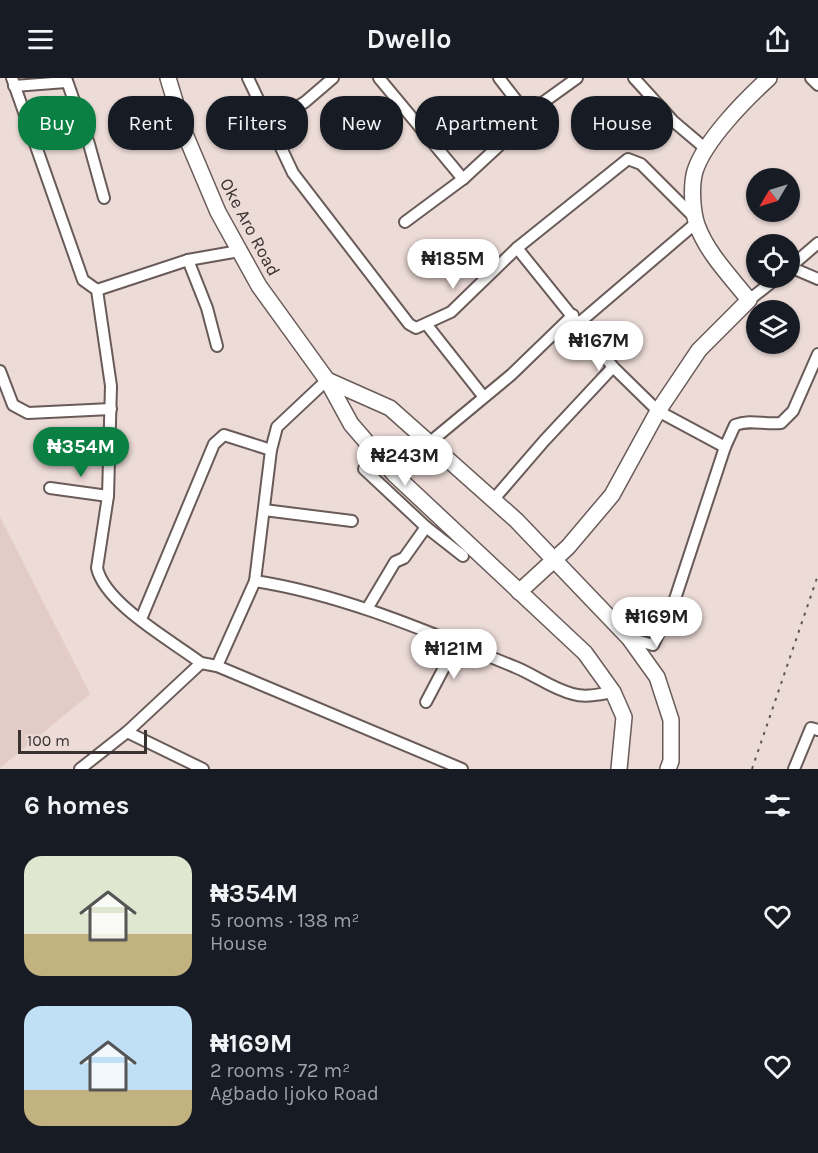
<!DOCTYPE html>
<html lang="en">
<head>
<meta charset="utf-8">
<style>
  body { margin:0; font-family:Karla,sans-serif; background:#242831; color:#f1f3f6; height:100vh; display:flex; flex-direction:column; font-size:22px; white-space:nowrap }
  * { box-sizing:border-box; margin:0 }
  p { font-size:20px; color:#9ea1a6 }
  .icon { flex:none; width:33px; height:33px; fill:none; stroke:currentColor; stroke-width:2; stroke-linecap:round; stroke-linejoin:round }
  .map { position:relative; height:691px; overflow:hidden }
  .drawer { display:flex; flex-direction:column; background:#171b24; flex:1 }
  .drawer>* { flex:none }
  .hud { position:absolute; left:18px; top:18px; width:783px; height:54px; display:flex; gap:12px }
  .needle { width:39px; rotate:232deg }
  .buttons { position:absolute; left:746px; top:90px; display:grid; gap:12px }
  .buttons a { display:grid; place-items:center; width:54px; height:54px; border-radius:50%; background:#171b24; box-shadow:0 2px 4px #0004; font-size:30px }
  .scale { position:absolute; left:18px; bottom:15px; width:129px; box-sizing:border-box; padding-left:6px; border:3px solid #383231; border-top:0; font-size:16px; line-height:21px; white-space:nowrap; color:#383231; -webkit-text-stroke:4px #ecdbd7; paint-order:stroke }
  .price { position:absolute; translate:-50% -51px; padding:0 14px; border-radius:21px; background:#fff; color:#222; font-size:20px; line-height:39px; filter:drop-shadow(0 2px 3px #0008) }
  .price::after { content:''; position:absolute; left:50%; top:36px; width:18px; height:14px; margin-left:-9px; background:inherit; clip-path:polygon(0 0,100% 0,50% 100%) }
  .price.selected { background:#0b8043; color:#fff }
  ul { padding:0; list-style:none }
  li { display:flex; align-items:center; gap:18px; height:150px; padding:0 24px }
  li span { display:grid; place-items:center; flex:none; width:168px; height:120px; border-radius:18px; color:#555 }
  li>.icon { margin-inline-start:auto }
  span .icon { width:72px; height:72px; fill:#fffc; stroke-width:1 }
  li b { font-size:26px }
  h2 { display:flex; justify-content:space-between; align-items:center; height:72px; padding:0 24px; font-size:26px }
  .tag { padding:0 21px; border-radius:24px; background:#171b24; box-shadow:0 2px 4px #0004; font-size:21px; line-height:54px }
  .tag.selected { background:#0b8043; color:#fff }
  header { display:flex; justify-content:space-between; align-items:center; height:78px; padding:0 24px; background:#171b24; font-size:27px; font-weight:700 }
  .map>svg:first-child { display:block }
</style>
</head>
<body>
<header><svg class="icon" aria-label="menu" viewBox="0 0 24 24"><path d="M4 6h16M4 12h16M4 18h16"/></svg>Dwello<svg class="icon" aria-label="share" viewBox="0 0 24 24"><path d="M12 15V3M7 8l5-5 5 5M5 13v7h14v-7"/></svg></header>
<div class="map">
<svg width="818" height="691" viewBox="0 0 818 691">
  <rect width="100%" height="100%" fill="#ecdbd7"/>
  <polygon fill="#e4ccc6" points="0,439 90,616 0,690"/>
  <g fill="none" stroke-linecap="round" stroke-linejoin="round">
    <g stroke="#695b58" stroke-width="14">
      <g id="minor">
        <path d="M12 0 83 202 97 212 111 308 108 418 97 490C105 526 172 563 201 585L217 588 462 691"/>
        <polyline points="66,0 89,66 104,120"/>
        <polyline points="248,0 293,95 409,246 416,250 451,234 517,170 628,81 641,86 696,141"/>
        <polyline points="379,0 463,101"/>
        <polyline points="499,0 527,36"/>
        <polyline points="634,0 673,43 706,71"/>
        <polyline points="811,0 818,7"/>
        <polyline points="14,8 66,4"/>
        <polyline points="268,47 305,24 333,0"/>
        <polyline points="405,144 463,101 504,63 527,36 577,0"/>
        <polyline points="517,170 613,289 658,333 725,369"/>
        <polyline points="188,182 207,230 217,268"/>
        <polyline points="790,189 818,201"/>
        <polyline points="789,190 818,165"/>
        <polyline points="97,212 188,182 239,173"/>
        <polyline points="749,222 777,200"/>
        <polyline points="579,245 696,145"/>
        <polyline points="427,247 483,318"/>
        <polyline points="0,293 13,327 28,335 111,331"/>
        <polyline points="429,365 511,297 573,237"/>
        <polyline points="364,391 426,449"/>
        <polyline points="50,410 108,418"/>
        <polyline points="494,421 544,363 613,289"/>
        <polyline points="264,432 352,443"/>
        <path d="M255 503C345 517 431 555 515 589 535 597 552 611 573 616 586 620 600 616 613 614"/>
        <polyline points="367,531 395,484 404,480 426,449 463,478"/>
        <polyline points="141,541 214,366 224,357 271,372"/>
        <path d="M629 560 653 567 675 521 725 369 735 347C751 341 764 347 781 345L793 333 818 276"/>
        <polyline points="217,588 255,503 271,372 277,349 327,302"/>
        <polyline points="426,624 456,567"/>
        <polyline points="127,654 203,691"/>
        <polyline points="80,691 127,654 201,585"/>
        <polyline points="794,691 811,650 818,652"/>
      </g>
    </g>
    <g stroke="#695b58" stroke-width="18">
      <g id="secondary">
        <polyline points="168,0 185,56 218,134 259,208 327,302 351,346 395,397 585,575 613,614 624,639 619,691"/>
        <polyline points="327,302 390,330 516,442 629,560 657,599 671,642 671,683 668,691"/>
        <path d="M519 514 568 469 612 417 658 333 699 272 749 222C731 199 707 175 697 147 692 132 691 107 695 93 705 62 746 21 769 0"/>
      </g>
    </g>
    <use href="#minor" stroke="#fff" stroke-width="10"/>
    <use href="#secondary" stroke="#fff" stroke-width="15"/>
    <polyline stroke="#5e5654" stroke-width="2" stroke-dasharray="3 6" stroke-linecap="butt" points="752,691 818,497"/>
  </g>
  <g text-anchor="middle" stroke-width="5" stroke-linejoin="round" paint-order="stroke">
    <g font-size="18" fill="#383231" stroke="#ecdbd7">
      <text transform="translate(250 149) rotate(62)" y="6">Oke Aro Road</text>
    </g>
  </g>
</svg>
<div class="buttons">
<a><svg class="needle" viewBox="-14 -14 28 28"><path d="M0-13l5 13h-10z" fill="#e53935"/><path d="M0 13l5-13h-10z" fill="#9ea1a6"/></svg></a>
<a><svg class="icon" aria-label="locate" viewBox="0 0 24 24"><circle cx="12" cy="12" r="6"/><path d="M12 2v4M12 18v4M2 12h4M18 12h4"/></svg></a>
<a><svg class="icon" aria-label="layers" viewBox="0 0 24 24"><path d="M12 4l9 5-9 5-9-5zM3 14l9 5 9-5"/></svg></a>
</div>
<div class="scale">100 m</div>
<b class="price" style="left:453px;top:212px">₦185M</b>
<b class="price" style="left:599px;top:294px">₦167M</b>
<b class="price selected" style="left:81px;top:400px">₦354M</b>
<b class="price" style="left:405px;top:409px">₦243M</b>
<b class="price" style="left:657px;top:570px">₦169M</b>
<b class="price" style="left:454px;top:602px">₦121M</b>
<div class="hud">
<a class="tag selected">Buy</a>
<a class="tag">Rent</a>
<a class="tag">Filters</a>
<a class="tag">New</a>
<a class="tag">Apartment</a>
<a class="tag">House</a>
</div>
</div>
<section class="drawer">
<h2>6 homes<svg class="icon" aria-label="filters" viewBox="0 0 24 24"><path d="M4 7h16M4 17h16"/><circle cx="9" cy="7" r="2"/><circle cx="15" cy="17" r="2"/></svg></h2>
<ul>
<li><span style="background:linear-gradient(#dfe7d0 65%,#c2b280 0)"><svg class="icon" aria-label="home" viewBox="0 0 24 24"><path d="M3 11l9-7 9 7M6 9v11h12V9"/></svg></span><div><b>₦354M</b><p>5 rooms · 138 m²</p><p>House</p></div><svg class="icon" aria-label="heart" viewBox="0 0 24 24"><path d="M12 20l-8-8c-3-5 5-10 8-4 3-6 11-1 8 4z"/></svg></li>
<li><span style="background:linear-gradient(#bfe0f5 70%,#c2b280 0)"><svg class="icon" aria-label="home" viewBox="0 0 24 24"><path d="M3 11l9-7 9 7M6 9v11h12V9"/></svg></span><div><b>₦169M</b><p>2 rooms · 72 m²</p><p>Agbado Ijoko Road</p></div><svg class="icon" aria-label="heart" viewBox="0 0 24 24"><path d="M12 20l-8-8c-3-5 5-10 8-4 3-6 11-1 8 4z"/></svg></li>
</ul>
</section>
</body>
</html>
